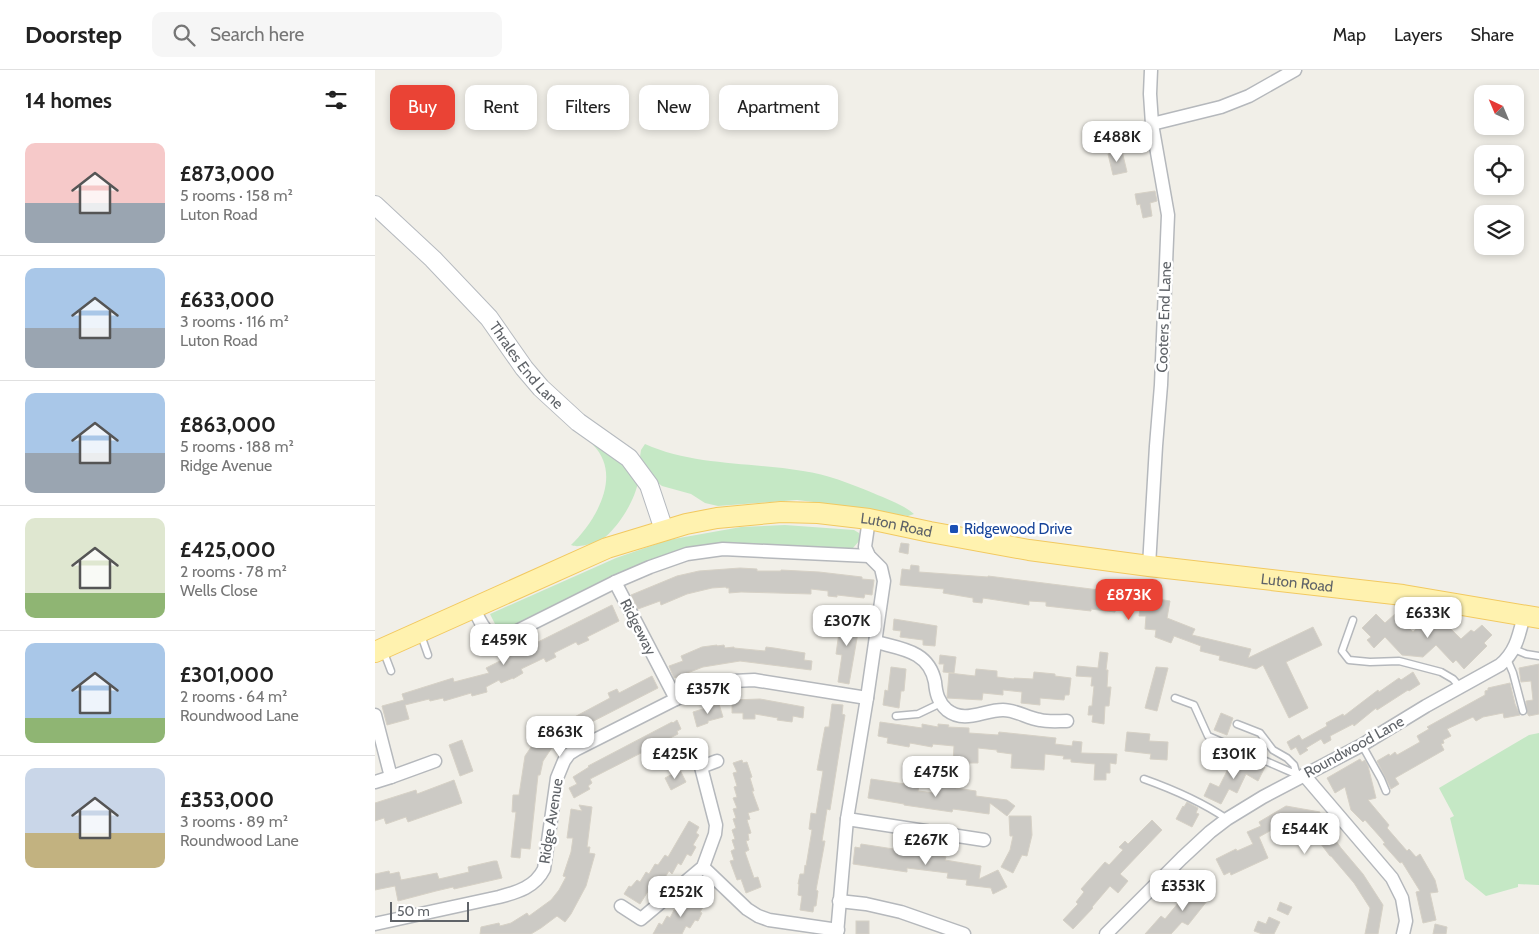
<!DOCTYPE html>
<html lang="en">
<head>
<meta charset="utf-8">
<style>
  body { margin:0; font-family:Cabin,sans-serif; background:#f6f6f6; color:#222; height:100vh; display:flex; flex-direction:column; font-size:19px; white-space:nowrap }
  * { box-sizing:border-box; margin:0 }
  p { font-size:16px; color:#767676 }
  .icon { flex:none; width:28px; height:28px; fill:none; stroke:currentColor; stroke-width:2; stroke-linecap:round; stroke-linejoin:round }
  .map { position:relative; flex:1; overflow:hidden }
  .side { display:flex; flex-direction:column; background:#fff; width:375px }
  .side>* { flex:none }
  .guide { position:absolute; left:15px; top:15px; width:475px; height:45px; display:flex; gap:10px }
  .needle { width:32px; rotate:316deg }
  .tools { position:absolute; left:1099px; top:15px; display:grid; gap:10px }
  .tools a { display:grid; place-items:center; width:50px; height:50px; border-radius:10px; background:#fff; box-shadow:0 2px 8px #0003; font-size:25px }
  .scale { position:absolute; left:15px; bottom:12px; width:79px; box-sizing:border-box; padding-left:5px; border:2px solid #5f6368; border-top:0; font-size:14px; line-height:18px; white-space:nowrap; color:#5f6368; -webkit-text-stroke:4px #fff; paint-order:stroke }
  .price { position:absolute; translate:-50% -42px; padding:0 11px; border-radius:10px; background:#fff; color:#222; font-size:16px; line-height:32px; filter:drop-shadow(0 1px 2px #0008) }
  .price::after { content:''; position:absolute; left:50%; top:30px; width:15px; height:11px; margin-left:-8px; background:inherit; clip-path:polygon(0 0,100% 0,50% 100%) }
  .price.active { background:#ea4335; color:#fff }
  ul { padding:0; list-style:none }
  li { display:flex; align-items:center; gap:15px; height:125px; padding:0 25px }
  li+li { border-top:1px solid #e0e0e0 }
  li span { display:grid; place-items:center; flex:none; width:140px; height:100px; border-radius:10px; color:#555 }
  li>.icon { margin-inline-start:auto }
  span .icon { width:60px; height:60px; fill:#fffc; stroke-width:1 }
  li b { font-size:21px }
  h2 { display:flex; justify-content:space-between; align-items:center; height:60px; padding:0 25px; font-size:21px }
  .pill { padding:0 18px; border-radius:10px; background:#fff; box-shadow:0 2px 8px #0003; font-size:18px; line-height:45px }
  .pill.active { background:#ea4335; color:#fff }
  header { display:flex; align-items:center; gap:30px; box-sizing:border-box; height:70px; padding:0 25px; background:#fff; border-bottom:1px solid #e0e0e0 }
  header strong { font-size:24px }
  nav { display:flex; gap:28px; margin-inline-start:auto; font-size:18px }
  .search { width:350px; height:45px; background:#f6f6f6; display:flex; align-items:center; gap:12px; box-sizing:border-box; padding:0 18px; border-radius:10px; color:#767676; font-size:19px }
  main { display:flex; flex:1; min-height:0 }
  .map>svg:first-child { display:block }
</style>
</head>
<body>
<header>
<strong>Doorstep</strong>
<div class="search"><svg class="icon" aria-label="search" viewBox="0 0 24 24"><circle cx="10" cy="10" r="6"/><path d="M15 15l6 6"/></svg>Search here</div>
<nav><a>Map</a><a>Layers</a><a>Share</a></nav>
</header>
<main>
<section class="side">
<h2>14 homes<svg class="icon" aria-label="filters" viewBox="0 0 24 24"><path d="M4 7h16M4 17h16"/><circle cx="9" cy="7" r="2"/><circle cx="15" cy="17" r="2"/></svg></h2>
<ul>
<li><span style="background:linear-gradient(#f6c9c9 60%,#9aa5b1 0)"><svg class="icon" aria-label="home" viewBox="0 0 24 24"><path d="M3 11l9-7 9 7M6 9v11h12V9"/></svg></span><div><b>£873,000</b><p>5 rooms · 158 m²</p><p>Luton Road</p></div></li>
<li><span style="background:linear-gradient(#a9c7e8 60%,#9aa5b1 0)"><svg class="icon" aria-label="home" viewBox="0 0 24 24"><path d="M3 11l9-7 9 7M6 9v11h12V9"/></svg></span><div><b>£633,000</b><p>3 rooms · 116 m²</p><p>Luton Road</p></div></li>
<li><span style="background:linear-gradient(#a9c7e8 60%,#9aa5b1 0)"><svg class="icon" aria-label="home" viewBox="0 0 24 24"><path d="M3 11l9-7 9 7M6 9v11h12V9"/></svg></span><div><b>£863,000</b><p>5 rooms · 188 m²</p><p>Ridge Avenue</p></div></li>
<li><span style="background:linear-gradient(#dfe7d0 75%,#8fb573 0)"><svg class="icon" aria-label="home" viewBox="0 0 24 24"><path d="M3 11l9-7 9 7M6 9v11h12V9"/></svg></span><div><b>£425,000</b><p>2 rooms · 78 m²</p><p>Wells Close</p></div></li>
<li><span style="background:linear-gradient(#a9c7e8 75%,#8fb573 0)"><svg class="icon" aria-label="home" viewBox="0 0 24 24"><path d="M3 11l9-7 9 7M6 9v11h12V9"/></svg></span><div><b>£301,000</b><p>2 rooms · 64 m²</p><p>Roundwood Lane</p></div></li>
<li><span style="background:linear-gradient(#c9d6e8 65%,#c2b280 0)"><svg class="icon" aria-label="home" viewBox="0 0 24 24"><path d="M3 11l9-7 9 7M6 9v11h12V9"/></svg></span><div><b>£353,000</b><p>3 rooms · 89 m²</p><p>Roundwood Lane</p></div></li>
</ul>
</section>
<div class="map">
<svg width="1164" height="864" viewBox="0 0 1164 864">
  <rect width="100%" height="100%" fill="#f1efe8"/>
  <g fill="#c5e8c5">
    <path d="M270 374C319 396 376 392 428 401 452 404 476 414 498 423 512 429 527 434 539 444L533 446 509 443 463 435 422 430 343 436 330 433 316 424 287 416 278 409 265 387 266 380Z"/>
    <path d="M218 375C244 382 247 391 263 411 261 429 242 460 226 470 222 472 216 474 211 475 205 476 201 477 196 475 221 451 248 405 218 375Z"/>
    <polygon points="410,455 479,460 484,463 485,470 478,478 470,480 345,476 128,561 121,556 115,544 241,488 293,470 366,457"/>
    <polygon points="1164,663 1164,815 1143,814 1143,817 1111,826 1090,809 1075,748 1079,746 1064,718 1154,665"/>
  </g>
  <g fill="#cccac5" stroke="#d6d1c6">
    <polygon points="747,81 752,102 738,105 733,84"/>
    <polygon points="780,121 782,131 775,133 777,146 768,148 765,134 762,135 760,124"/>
    <polygon points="526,473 534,474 533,484 524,482"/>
    <polygon points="536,495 544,496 544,502 558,503 613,507 613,506 732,521 778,525 777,528 795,531 792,548 820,559 817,565 876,579 873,588 938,557 947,575 911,592 933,638 914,648 888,595 881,599 844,590 845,586 825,581 826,576 799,566 796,573 780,567 781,560 770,559 771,546 764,546 765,539 741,536 740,542 716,539 716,541 671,536 671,532 654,531 654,535 608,528 607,533 598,532 598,528 568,523 569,519 525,515 527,499 535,500"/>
    <polygon points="365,498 382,499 382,501 406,501 406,500 444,502 487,507 487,509 499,510 497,525 490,524 489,528 462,525 462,527 453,526 453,521 436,519 436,524 366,522 354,523 354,518 351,518 351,517 337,518 312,524 286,535 285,531 263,539 256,525 302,506 324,501"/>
    <polygon points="237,535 244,551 212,567 214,570 203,575 201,572 179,583 181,587 171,592 169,588 146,599 148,603 138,609 138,608 126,613 124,610 111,617 112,622 97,626 96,623 69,631 68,628 55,631 54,629 30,635 34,649 12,655 7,636 29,630 27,624 78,608 79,612 114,603 111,598"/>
    <polygon points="1001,544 1010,553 1020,544 1038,562 1053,547 1065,548 1086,569 1096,560 1099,562 1107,555 1117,565 1109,573 1112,576 1089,599 1081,590 1078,593 1061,575 1048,587 1027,585 1010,567 999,578 992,570 996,567 987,558"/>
    <polygon points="466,548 485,551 474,614 463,612 467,585 461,584"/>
    <polygon points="519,549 562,556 560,576 548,575 548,570 525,567 526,561 518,560"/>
    <polygon points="342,575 342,576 349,575 350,578 359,577 359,578 390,581 391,577 399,578 430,583 429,590 437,591 436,600 365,591 328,597 299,608 294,596 308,591 306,586 327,577"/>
    <polygon points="725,582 733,583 731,600 733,600 732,617 736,617 734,636 730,636 729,654 717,652 718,645 713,645 714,636 717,636 719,616 716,616 717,607 701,606 702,596 723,598"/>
    <polygon points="565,585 581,587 579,603 568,602 569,594 564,594"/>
    <polygon points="1164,594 1164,644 1154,646 1152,643 1151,631 1158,630 1156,611 1146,612 1144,598"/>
    <polygon points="516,597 531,599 529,621 526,621 524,638 508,635 510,620 513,621"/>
    <polygon points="781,597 793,598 782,641 770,638"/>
    <polygon points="601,599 622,601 622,607 639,609 639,608 658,609 659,602 680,604 680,606 696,608 694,625 690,625 689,630 665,628 665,635 646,633 647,622 628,620 628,625 608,623 607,630 572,628 574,603 600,606"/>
    <polygon points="1038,602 1045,614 1034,621 1033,620 1002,640 1001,638 979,656 978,654 955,666 956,670 949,674 946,669 931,678 933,680 925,685 921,677 916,680 912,672 924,665 927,670 952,656 951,653 968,644 969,646 1003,620 1004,622 1024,608 1026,610"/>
    <polygon points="277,606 283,618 201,660 178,676 168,691 165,705 163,705 155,779 146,778 145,788 136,787 141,742 137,742 138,725 144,725 150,686 165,664 182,651 184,654 192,651 235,628 233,623 242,619 244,623"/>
    <polygon points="1135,613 1140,634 1145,645 1129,648 1128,643 1108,647 1101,651 1098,647 1072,659 1076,666 1068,670 1069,673 1066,674 1069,680 1020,708 1024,714 1016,719 1002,691 1014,684 1015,686 1020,682 1022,685 1045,672 1042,666 1054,659 1052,657 1110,625 1110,621 1113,620 1113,618"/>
    <polygon points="385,629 429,637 428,648 418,646 417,652 402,650 403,648 380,644 380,649 368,649 368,643 357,643 357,630"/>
    <polygon points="344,634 348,647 333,651 333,653 322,657 318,642"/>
    <polygon points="457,634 468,635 467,644 470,645 455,740 452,739 447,771 450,771 441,820 443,821 441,836 439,836 438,842 425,840 427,826 423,825 424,814 423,814 425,804 429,804 430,795 431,796 437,760 434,759 436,743 441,744 448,701 442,700 450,657 454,657"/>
    <polygon points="846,643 858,648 852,665 839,660"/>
    <polygon points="302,650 306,659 302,661 303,664 277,677 279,681 270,685 268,682 215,709 217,713 213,716 215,719 199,728 194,718 202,714 198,707 214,697 213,696 297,652 298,653"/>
    <polygon points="505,652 547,658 547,654 563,657 563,654 574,655 573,657 594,658 594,663 623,665 624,662 681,668 680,674 697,676 698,671 707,672 706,683 742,684 741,694 735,693 735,703 731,703 731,710 719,710 720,694 696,692 696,689 688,689 689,686 670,684 669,700 636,698 637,684 622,682 622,680 603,678 603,693 578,693 579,676 558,674 557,677 535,673 534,677 512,673 513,668 503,666"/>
    <polygon points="752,662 775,664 774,671 793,672 792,690 775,689 776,684 750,681"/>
    <polygon points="87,670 98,701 85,706 74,675"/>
    <polygon points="868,687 890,697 883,711 871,704 862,723 854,719 846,734 829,726 835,713 844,717 853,699 860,703"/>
    <polygon points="985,689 987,692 990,690 993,696 1001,728 993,730 1014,755 1012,758 1032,781 1034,779 1041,787 1045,784 1060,810 1063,822 1055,823 1061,850 1048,853 1041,822 1045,821 1027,792 1025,793 1008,774 1010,773 1006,768 990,750 988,752 976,740 970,717 960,723 952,708"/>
    <polygon points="367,690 368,693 372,692 377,707 375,708 379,721 377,721 384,740 373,743 375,749 372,750 376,763 373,764 374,770 371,771 374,780 370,782 379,808 383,807 386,817 371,823 366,809 362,810 355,791 359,790 356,781 360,779 357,770 360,769 357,760 361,758 358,749 361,748 358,739 362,738 358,728 362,727 359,717 362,716 358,703 362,702 358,693"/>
    <polygon points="305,700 311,712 296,720 290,708"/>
    <polygon points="496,709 544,716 543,721 560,723 561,716 565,717 565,714 581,716 581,718 601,721 601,726 632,730 640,736 632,746 615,733 614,744 578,739 577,742 529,735 529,734 493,728"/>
    <polygon points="79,710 87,733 33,752 31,747 11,754 9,748 0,751 0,733 41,720 42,724"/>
    <polygon points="812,732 823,738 821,743 824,744 817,757 801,749 808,736 809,737"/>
    <polygon points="204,735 217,737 212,777 215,777 214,783 220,784 211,816 196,844 190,852 182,846 166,858 156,864 105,864 106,857 124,853 125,856 136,853 152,843 154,846 176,830 184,820 191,807 188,806 196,782 198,768 192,768 196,739 207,741"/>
    <polygon points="911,736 945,742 944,747 966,778 988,804 1008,835 1003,864 990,864 995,838 979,813 956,786 955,786 933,757 909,753 884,767 893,788 856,805 855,802 849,805 841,789 861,779 862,781 878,774 872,762 886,756 884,752"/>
    <polygon points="634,746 656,746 657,765 652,786 647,785 638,803 626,797 635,780 638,766 635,766"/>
    <polygon points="777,750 787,760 745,804 753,811 743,823 735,816 717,837 718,838 698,859 688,850 703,834 701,832 709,822 706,819 730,792 734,795 748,780 744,777 750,771 753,774"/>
    <polygon points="314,751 324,757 321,763 324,765 318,775 321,777 316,786 312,784 306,795 303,793 297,804 294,801 287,812 284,810 278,820 275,818 265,834 249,824 254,816 256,817 262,810 265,812 271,802 274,804 280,794 283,795 290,785 293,787"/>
    <polygon points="486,774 571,787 570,790 606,796 604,809 623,800 632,817 618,824 616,818 591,815 592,810 572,808 573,803 532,798 532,802 478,794 480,777 485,778"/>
    <polygon points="119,791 122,791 127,808 79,819 78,817 61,821 23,831 20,816 0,820 0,804 14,801 15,804 24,802 26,810 62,803 64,809 94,802 93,797"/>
    <polygon points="828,812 840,821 813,855 807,852 796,864 770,864 786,846 790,849 804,832 809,836"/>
    <polygon points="314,826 330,834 325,842 327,843 323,851 320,850 315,858 311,856 307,864 278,864 284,853 287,855 292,846 295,848 299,840 303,841 307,833 310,835"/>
    <polygon points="905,832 917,837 913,845 902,840"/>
    <polygon points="894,847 905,852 899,864 887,864 879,861 883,851 891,854"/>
    <rect x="481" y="851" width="13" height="13"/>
    <polygon points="1060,854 1072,857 1071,864 1058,864"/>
  </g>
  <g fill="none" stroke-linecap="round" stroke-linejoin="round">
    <g stroke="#b5b8bc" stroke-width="9">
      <g id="lane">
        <polyline points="978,550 967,581 974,590 995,592 1024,591 1066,602 1078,609 1085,617"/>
        <polyline points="46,565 53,585"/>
        <polyline points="1139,579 1151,584 1164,586"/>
        <polyline points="8,580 16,601"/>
        <polyline points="1132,589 1138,603 1148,641"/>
        <polyline points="800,628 819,635 833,666 916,702 921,702 925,707"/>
        <polyline points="521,646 543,644 566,633"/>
        <polyline points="862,654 885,663 898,680 912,688 919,695 921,702"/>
        <polyline points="987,675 1006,709 1011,721"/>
        <path d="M769 709C797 719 827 732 852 749"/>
      </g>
    </g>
    <g stroke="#b5b8bc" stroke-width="15">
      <g id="street">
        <polyline points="777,54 846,37 874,26 920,0"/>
        <polyline points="774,496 781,376 786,315 793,145 777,54 775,24 776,0"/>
        <polyline points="240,512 301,629"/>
        <path d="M99 539C110 561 111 568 138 563L240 512 275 497 312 484 348 479 494 486"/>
        <path d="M501 572C527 579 554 581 560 612 561 623 563 632 572 640 590 654 608 640 628 640 641 640 652 648 665 650 673 652 683 651 692 651"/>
        <polyline points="0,645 16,707 0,712"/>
        <polyline points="929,705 1017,808 1027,828 1031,851 1028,864"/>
        <polyline points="16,707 60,691"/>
        <polyline points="472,749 609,770"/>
        <polyline points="328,797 372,839 383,846 394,850 463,860"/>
        <polyline points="464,831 491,834 526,842 589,864"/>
        <polyline points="246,836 266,849 328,797 340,764 341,755 326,697 342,691"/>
        <path d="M0 854 124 827C143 822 160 817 169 799L182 708 189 691 194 684 202 679 305 627 324 619 358 611 379 610 492 628"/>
        <polyline points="462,864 472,749 492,628 509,511 506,498 494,486 490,477 494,449"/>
        <path d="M731 864 807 788 835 762 852 749 888 727 987 675 1051 636 1125 595C1141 582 1144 565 1149 545"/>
      </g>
    </g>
    <g stroke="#b6babf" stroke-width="20">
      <g id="secondary">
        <path id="s1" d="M0 135 58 189 114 248 149 298 166 318 203 352 254 388 274 415 289 460"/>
      </g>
    </g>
    <g stroke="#f2c960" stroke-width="22">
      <g id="primary">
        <path id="s2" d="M0 582 232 478 311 454 342 448 406 442 443 443 494 449 555 462 654 480 774 496 1028 525 1164 548"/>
      </g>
    </g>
    <use href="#lane" stroke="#fff" stroke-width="6"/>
    <use href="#street" stroke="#fff" stroke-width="12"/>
    <use href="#secondary" stroke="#fff" stroke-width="18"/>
    <use href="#primary" stroke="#fff2af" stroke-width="20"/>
  </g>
  <rect fill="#1a4fb4" stroke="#fff" stroke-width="2" x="574" y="454" width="10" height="10" rx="2.5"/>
  <g text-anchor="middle" stroke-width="5" stroke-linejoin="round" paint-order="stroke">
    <g font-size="15" fill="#5f6368" stroke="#fff">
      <text transform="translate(789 247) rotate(-88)" y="5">Cooters End Lane</text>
      <text dy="5" stroke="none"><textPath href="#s1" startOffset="221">Thrales End Lane</textPath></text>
      <text dy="5" stroke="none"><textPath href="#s2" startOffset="549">Luton Road</textPath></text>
      <text dy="5" stroke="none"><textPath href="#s2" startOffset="954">Luton Road</textPath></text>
      <text transform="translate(263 557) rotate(63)" y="5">Ridgeway</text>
      <text transform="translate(979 677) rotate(-29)" y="5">Roundwood Lane</text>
      <text transform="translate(176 751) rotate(-81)" y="5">Ridge Avenue</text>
    </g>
    <g font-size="15" fill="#164399" stroke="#fff" text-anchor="start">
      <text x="589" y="464">Ridgewood Drive</text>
    </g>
  </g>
</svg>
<div class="tools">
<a><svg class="needle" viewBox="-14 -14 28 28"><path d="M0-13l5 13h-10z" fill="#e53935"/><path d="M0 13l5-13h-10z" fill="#767676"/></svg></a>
<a><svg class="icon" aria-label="locate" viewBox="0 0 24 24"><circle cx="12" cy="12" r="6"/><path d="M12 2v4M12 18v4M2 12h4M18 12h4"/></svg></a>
<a><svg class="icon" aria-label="layers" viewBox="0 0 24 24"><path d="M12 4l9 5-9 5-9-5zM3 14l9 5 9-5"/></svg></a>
</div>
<div class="scale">50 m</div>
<b class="price" style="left:742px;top:93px">£488K</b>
<b class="price active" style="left:754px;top:551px">£873K</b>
<b class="price" style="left:1053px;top:569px">£633K</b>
<b class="price" style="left:472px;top:577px">£307K</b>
<b class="price" style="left:129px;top:596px">£459K</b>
<b class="price" style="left:333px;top:645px">£357K</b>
<b class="price" style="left:185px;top:688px">£863K</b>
<b class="price" style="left:300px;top:710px">£425K</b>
<b class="price" style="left:859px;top:710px">£301K</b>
<b class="price" style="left:561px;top:728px">£475K</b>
<b class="price" style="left:930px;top:785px">£544K</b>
<b class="price" style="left:551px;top:796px">£267K</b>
<b class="price" style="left:808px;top:842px">£353K</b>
<b class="price" style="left:306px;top:848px">£252K</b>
<div class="guide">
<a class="pill active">Buy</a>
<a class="pill">Rent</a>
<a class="pill">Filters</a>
<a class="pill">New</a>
<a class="pill">Apartment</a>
</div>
</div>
</main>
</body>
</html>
